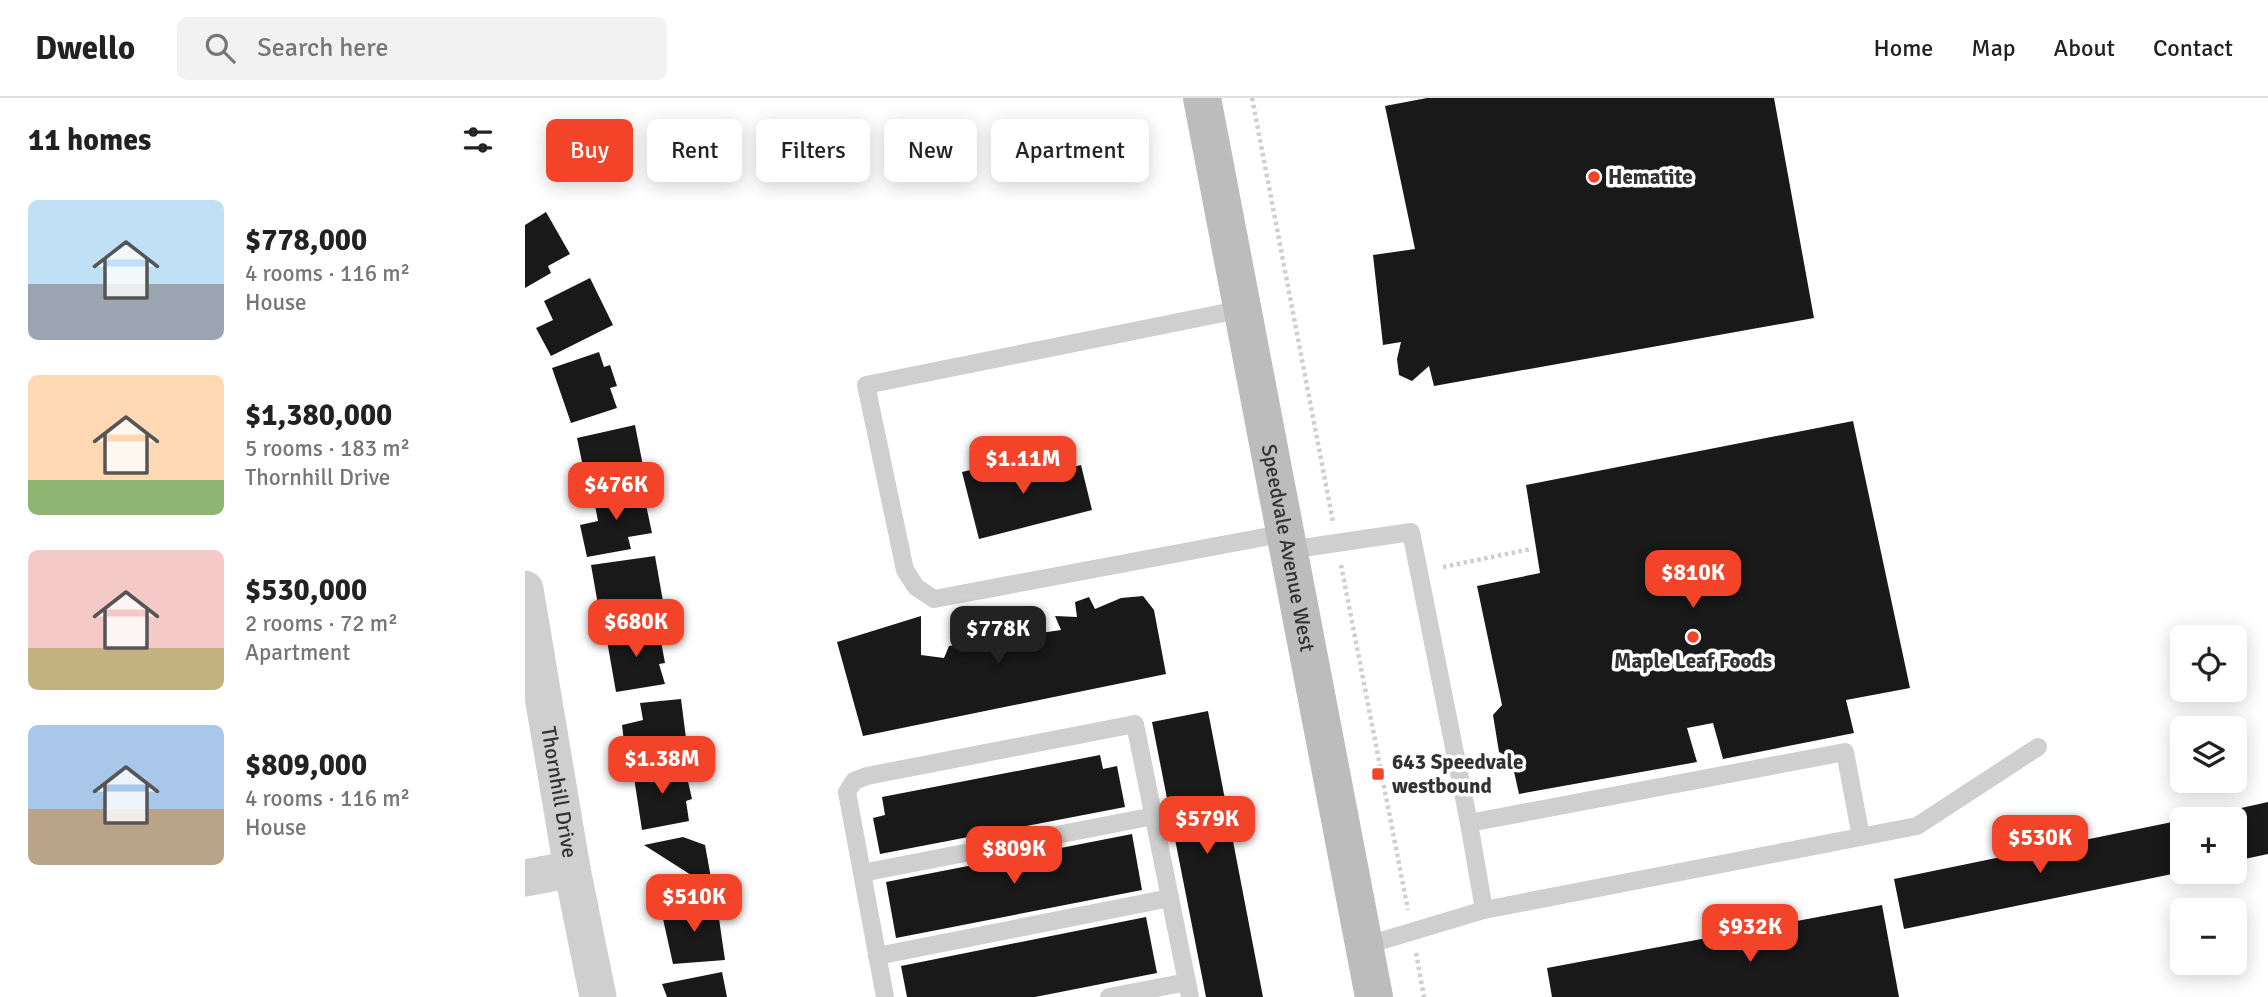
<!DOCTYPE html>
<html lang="en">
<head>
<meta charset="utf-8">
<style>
  body { margin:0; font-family:Signika,sans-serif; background:#f2f2f2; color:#222; height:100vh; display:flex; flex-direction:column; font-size:26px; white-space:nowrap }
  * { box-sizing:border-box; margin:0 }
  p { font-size:23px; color:#767676 }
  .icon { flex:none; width:38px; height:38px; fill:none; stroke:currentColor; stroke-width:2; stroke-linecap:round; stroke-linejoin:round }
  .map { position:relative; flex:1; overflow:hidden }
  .details { display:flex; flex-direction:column; background:#fff; width:525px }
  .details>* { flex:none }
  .banner { position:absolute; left:21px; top:21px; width:665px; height:63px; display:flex; gap:14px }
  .fabs { position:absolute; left:1645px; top:527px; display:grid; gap:14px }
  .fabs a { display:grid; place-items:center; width:77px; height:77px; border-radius:10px; background:#fff; box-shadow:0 4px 18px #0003; font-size:35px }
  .price { position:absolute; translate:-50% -60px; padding:0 16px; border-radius:14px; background:#f34429; color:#fff; font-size:23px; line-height:46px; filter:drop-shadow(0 2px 4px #0008) }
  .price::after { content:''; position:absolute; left:50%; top:42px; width:21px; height:16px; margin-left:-10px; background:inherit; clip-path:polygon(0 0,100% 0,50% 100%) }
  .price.on { background:#222; color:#fff }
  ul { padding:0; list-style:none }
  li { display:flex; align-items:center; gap:21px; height:175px; padding:0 28px }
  li span { display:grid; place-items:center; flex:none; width:196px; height:140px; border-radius:10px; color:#555 }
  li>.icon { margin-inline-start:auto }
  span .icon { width:84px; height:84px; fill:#fffc; stroke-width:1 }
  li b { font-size:30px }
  h2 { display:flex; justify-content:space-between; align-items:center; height:84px; padding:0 28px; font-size:30px }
  .chip { padding:0 24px; border-radius:10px; background:#fff; box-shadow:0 4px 18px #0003; font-size:24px; line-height:63px }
  .chip.on { background:#f34429; color:#fff }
  header { display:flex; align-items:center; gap:42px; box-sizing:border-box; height:98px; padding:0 35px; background:#fff; border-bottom:2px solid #e0e0e0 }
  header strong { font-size:33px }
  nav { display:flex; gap:38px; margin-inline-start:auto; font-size:24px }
  .search { width:490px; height:63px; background:#f2f2f2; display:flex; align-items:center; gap:18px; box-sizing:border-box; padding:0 24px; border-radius:10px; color:#767676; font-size:26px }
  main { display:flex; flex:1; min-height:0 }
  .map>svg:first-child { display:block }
</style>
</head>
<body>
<header>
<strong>Dwello</strong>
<div class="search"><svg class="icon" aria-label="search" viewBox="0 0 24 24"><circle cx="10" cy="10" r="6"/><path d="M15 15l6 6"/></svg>Search here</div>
<nav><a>Home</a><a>Map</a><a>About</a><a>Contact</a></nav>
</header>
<main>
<section class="details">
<h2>11 homes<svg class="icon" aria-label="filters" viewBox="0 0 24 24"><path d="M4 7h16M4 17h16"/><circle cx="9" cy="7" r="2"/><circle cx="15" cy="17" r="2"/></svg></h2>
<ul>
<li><span style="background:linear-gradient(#bfe0f5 60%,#9aa5b1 0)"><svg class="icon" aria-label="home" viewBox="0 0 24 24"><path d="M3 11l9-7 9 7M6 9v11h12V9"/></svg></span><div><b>$778,000</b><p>4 rooms · 116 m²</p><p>House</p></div></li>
<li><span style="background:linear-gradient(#ffd9b3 75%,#8fb573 0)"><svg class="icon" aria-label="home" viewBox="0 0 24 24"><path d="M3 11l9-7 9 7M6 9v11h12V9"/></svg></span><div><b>$1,380,000</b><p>5 rooms · 183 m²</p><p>Thornhill Drive</p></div></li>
<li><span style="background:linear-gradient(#f6c9c9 70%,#c2b280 0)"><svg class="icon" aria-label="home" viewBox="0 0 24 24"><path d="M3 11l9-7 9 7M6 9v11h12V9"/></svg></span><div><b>$530,000</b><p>2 rooms · 72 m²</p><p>Apartment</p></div></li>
<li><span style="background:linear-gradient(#a9c7e8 60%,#b9a48a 0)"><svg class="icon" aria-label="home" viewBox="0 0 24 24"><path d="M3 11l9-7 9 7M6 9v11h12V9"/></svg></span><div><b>$809,000</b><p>4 rooms · 116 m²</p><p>House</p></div></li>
</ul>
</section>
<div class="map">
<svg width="1743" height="899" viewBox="0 0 1743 899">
  <rect width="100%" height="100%" fill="#fff"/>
  <g fill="#191919">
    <polygon points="902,0 1249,0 1289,220 909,288 904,268 887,283 874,277 872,261 876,244 858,247 848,157 890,151 860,8"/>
    <polygon points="21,114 45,156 23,168 26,175 0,190 0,127"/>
    <polygon points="65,180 88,227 26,258 11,230 28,222 19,203"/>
    <polygon points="74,254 79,269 85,267 92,288 85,290 92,310 46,325 27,270"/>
    <polygon points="1328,323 1385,590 1321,602 1329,635 1198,661 1188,625 1162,630 1172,664 994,696 986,660 974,654 968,617 977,607 952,488 1015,475 1001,387"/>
    <polygon points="110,327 119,373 96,378 97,386 63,393 52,340"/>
    <polygon points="506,357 511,378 556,367 567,412 454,441 437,374"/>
    <polygon points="117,388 127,435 103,439 106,451 62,459 55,427 73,423 68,397"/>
    <polygon points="130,458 139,509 110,512 109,524 77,530 66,467"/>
    <polygon points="618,498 629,512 641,576 338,638 312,544 396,518 396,557 419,560 424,548 536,532 530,518 552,519 550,504 564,499 570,511 596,500"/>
    <polygon points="128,528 131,544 136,543 140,565 134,566 140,586 91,594 81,537"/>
    <polygon points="156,601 162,648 101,661 97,627 118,622 115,605"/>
    <polygon points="683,613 738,899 681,899 627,624"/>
    <polygon points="575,657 578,671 592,668 600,709 355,756 348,720 360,717 357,699"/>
    <polygon points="155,667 157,680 162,679 167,701 161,703 164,723 117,732 108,673"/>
    <polygon points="1743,704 1743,756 1710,763 1710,721 1667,721"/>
    <polygon points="1657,722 1657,774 1379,831 1369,781"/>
    <polygon points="607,736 617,792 371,840 361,784"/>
    <polygon points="158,739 180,747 188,791 119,747"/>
    <polygon points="192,807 200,862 148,866 136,812"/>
    <polygon points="1357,807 1374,899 1027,899 1022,870"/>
    <polygon points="621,819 632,875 510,899 382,899 376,868"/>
    <polygon points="197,874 202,899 142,899 137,886"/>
  </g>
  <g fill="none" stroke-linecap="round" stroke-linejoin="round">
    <g stroke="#cfcfcf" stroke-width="4.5" stroke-dasharray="3.5 3.5" stroke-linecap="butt">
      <polyline points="727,0 808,424"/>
      <polyline points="816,467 883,812"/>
      <polyline points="918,469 1006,451"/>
      <polyline points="891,855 899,899"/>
    </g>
    <g stroke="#cfcfcf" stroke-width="18">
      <polyline points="718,211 341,287 380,472 391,489 409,501 761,435"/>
      <polyline points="764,452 886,434 944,725"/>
      <polyline points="337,775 629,718"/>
      <polyline points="959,812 944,725 1320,654 1336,739"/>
      <polyline points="839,848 959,812 1392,728 1513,649"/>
      <polyline points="352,858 645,800"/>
      <polyline points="360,899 322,694 329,683 342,678 610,626 665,899"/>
      <polyline points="584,899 662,884"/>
    </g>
    <g stroke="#cfcfcf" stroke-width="37">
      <path id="s1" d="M0 491 47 771 73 899"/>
      <polyline points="0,780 47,771"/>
    </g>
    <path stroke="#bcbcbc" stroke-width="38" id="s2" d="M677 0 849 899"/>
  </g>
  <g fill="#f34429" stroke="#fff" stroke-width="2.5">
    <circle cx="1069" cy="79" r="7"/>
    <circle cx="1168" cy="539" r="7"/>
    <rect x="846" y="669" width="14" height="14" rx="3.5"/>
  </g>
  <g text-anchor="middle" stroke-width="7" stroke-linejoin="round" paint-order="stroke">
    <g font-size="21" font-weight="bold" fill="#323232" stroke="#fff" text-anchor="start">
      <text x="1083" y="86">Hematite</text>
      <text x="1168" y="570" text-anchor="middle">Maple Leaf Foods</text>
      <text x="867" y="671">643 Speedvale<tspan x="867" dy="24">westbound</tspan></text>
    </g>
    <g font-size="21" fill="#323232" stroke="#fff">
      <text dy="7" stroke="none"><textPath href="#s2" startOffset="458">Speedvale Avenue West</textPath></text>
      <text dy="7" stroke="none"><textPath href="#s1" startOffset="206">Thornhill Drive</textPath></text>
    </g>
  </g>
</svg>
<div class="fabs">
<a><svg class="icon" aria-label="locate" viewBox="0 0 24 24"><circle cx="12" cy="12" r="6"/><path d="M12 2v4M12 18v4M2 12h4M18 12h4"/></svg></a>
<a><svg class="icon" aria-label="layers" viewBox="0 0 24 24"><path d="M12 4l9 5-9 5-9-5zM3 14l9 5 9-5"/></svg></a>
<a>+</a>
<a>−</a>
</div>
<b class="price" style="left:498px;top:398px">$1.11M</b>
<b class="price" style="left:91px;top:424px">$476K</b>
<b class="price" style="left:1168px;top:512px">$810K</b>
<b class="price" style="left:111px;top:561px">$680K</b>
<b class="price on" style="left:473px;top:568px">$778K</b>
<b class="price" style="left:137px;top:698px">$1.38M</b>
<b class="price" style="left:682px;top:758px">$579K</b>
<b class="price" style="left:1515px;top:777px">$530K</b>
<b class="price" style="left:489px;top:788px">$809K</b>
<b class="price" style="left:169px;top:836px">$510K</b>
<b class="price" style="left:1225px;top:866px">$932K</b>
<div class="banner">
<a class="chip on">Buy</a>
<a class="chip">Rent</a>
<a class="chip">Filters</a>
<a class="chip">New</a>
<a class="chip">Apartment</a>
</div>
</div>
</main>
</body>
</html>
